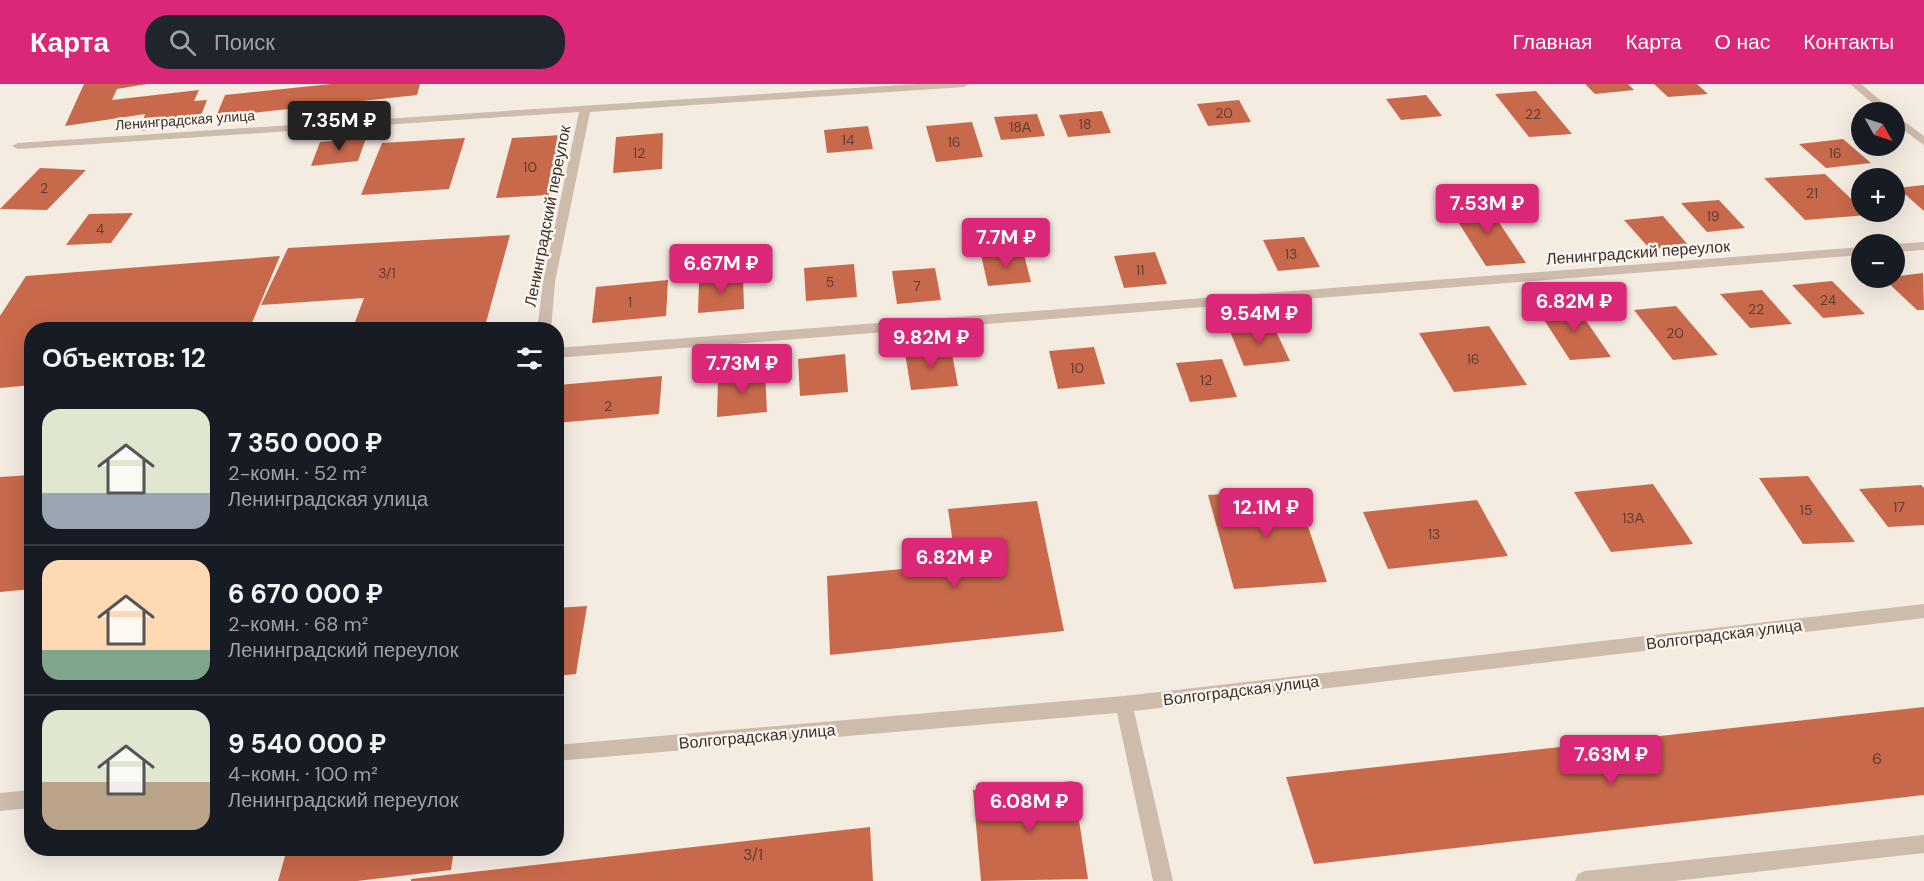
<!DOCTYPE html>
<html lang="ru">
<head>
<meta charset="utf-8">
<style>
  body { margin:0; font-family:"DM Sans",sans-serif; background:#20242c; color:#f1f3f6; height:100vh; display:flex; flex-direction:column; font-size:22px; white-space:nowrap }
  * { box-sizing:border-box; margin:0 }
  p { font-size:20px; color:#9ea1a6 }
  .icon { flex:none; width:33px; height:33px; fill:none; stroke:currentColor; stroke-width:2; stroke-linecap:round; stroke-linejoin:round }
  .map { position:relative; flex:1; overflow:hidden }
  .side { position:absolute; left:24px; top:238px; width:540px; height:534px; display:flex; flex-direction:column; background:#171b24; border-radius:24px; box-shadow:0 6px 24px #0002 }
  .side>* { flex:none }
  .needle { width:39px; rotate:129deg }
  .fabs { position:absolute; left:1851px; top:18px; display:grid; gap:12px }
  .fabs a { display:grid; place-items:center; width:54px; height:54px; border-radius:50%; background:#171b24; box-shadow:0 6px 24px #0002; font-size:30px }
  .price { position:absolute; translate:-50% -51px; padding:0 14px; border-radius:6px; background:#db2777; color:#fff; font-size:20px; line-height:39px; filter:drop-shadow(0 2px 3px #0008) }
  .price::after { content:''; position:absolute; left:50%; top:36px; width:18px; height:14px; margin-left:-9px; background:inherit; clip-path:polygon(0 0,100% 0,50% 100%) }
  .price.current { background:#222; color:#fff }
  ul { padding:0; list-style:none }
  li { display:flex; align-items:center; gap:18px; height:150px; padding:0 18px }
  li+li { border-top:2px solid #363941 }
  li span { display:grid; place-items:center; flex:none; width:168px; height:120px; border-radius:18px; color:#555 }
  li>.icon { margin-inline-start:auto }
  span .icon { width:72px; height:72px; fill:#fffc; stroke-width:1 }
  li b { font-size:26px }
  h2 { display:flex; justify-content:space-between; align-items:center; height:72px; padding:0 18px; font-size:26px }
  header { display:flex; align-items:center; gap:36px; box-sizing:border-box; height:84px; padding:0 30px; background:#db2777; color:#fff }
  header strong { font-size:28px }
  nav { display:flex; gap:33px; margin-inline-start:auto; font-size:21px }
  .search { width:420px; height:54px; background:#20242c; display:flex; align-items:center; gap:15px; box-sizing:border-box; padding:0 21px; border-radius:24px; color:#9ea1a6; font-size:22px }
  .map>svg:first-child { display:block }
</style>
</head>
<body>
<header>
<strong>Карта</strong>
<div class="search"><svg class="icon" aria-label="search" viewBox="0 0 24 24"><circle cx="10" cy="10" r="6"/><path d="M15 15l6 6"/></svg>Поиск</div>
<nav><a>Главная</a><a>Карта</a><a>О нас</a><a>Контакты</a></nav>
</header>
<div class="map">
<svg width="1924" height="797" viewBox="0 0 1924 797">
  <rect width="100%" height="100%" fill="#f4ebe1"/>
  <g fill="#c8694b">
    <polygon points="84,0 147,0 117,5 112,16 199,6 194,17 207,16 198,39 140,47 145,30 65,42"/>
    <polygon points="331,0 420,0 417,11 216,33 225,11"/>
    <polygon points="1585,0 1628,0 1634,6 1595,10"/>
    <polygon points="1654,0 1697,0 1708,10 1668,13"/>
    <polygon points="1536,7 1572,50 1529,53 1495,10"/>
    <polygon points="1426,11 1442,32 1401,36 1386,15"/>
    <polygon points="1239,16 1251,38 1208,42 1197,20"/>
    <polygon points="1102,27 1111,49 1068,53 1059,31"/>
    <polygon points="1037,30 1045,52 1001,56 994,33"/>
    <polygon points="972,38 983,73 936,78 926,42"/>
    <polygon points="868,42 873,65 827,69 824,46"/>
    <polygon points="663,49 662,85 613,89 616,53"/>
    <polygon points="562,51 549,111 496,114 512,54"/>
    <polygon points="366,54 358,77 311,82 320,58"/>
    <polygon points="465,54 449,105 361,111 382,59"/>
    <polygon points="1843,55 1871,79 1826,84 1799,60"/>
    <polygon points="40,84 86,86 47,126 0,125"/>
    <polygon points="1825,90 1862,125 1862,128 1868,131 1805,136 1764,94"/>
    <polygon points="1924,101 1924,127 1898,104"/>
    <polygon points="1719,116 1745,144 1707,148 1681,119"/>
    <polygon points="1486,119 1526,179 1486,182 1448,122"/>
    <polygon points="133,129 111,159 66,161 89,130"/>
    <polygon points="1663,132 1689,162 1650,165 1624,136"/>
    <polygon points="510,151 484,246 352,246 364,214 261,221 288,164"/>
    <polygon points="1304,153 1320,183 1278,187 1263,156"/>
    <polygon points="1023,167 1031,198 988,202 981,171"/>
    <polygon points="1155,168 1167,200 1124,204 1114,172"/>
    <polygon points="280,172 249,246 32,246 32,301 0,304 0,232 26,192"/>
    <polygon points="854,180 857,213 806,217 804,184"/>
    <polygon points="935,184 941,216 897,220 892,187"/>
    <polygon points="1923,189 1924,226 1917,226 1883,194"/>
    <polygon points="743,192 744,225 698,229 699,196"/>
    <polygon points="668,196 666,232 592,239 596,203"/>
    <polygon points="1832,197 1865,230 1823,234 1792,201"/>
    <polygon points="1762,206 1792,240 1750,244 1720,210"/>
    <polygon points="1576,222 1611,273 1570,276 1537,225"/>
    <polygon points="1676,222 1718,271 1673,276 1634,226"/>
    <polygon points="1273,241 1290,277 1244,282 1229,245"/>
    <polygon points="1489,242 1527,301 1454,308 1419,249"/>
    <polygon points="1094,263 1105,300 1058,305 1049,267"/>
    <polygon points="951,264 958,302 911,306 905,269"/>
    <polygon points="845,270 848,308 800,312 798,275"/>
    <polygon points="1222,275 1237,313 1190,318 1176,279"/>
    <polygon points="765,289 767,328 717,333 718,293"/>
    <polygon points="662,292 659,330 556,339 558,301"/>
    <polygon points="32,391 32,505 0,508 0,393"/>
    <polygon points="1808,392 1855,458 1803,460 1759,394"/>
    <polygon points="1653,400 1693,460 1611,468 1574,408"/>
    <polygon points="1921,401 1924,404 1924,441 1888,443 1859,405"/>
    <polygon points="1295,405 1327,498 1234,505 1208,411"/>
    <polygon points="1477,416 1508,472 1388,485 1363,428"/>
    <polygon points="1037,417 1064,547 830,571 827,492 956,480 948,425"/>
    <polygon points="587,522 576,590 556,592 556,524"/>
    <polygon points="1924,623 1924,711 1314,780 1286,693"/>
    <polygon points="1073,697 1088,795 981,797 973,706"/>
    <polygon points="870,743 873,797 411,797 411,795"/>
    <polygon points="287,765 454,765 451,786 357,797 278,797"/>
  </g>
  <g fill="none" stroke-linecap="round" stroke-linejoin="round">
    <g fill="#cdbbac" fill-rule="evenodd">
      <polygon points="916,0 969,0 964,3 590,28 555,198 551,246 537,246 543,198 579,28 18,65 12,62 18,59"/>
      <polygon points="1850,0 1861,0 1894,28 1883,28"/>
      <polygon points="1894,30 1924,52 1924,61 1894,39"/>
      <polygon points="1924,158 1924,166 1894,168 1894,160 1892,160"/>
      <polygon points="1862,163 1862,171 556,274 556,264"/>
      <polygon points="1924,520 1924,534 1134,627 1173,797 1153,797 1117,629 556,677 556,661 1124,612"/>
      <polygon points="32,706 32,724 0,727 0,709"/>
      <polygon points="1924,751 1924,769 1674,797 1575,797 1578,790 1585,787"/>
    </g>
  </g>
  <g text-anchor="middle" stroke-width="5" stroke-linejoin="round" paint-order="stroke">
    <g font-size="14" fill="#5e3e33">
      <text x="1224" y="34">20</text>
      <text x="1533" y="35">22</text>
      <text x="1085" y="45">18</text>
      <text x="1020" y="48">18А</text>
      <text x="848" y="61">14</text>
      <text x="954" y="63">16</text>
      <text x="639" y="74">12</text>
      <text x="1835" y="74">16</text>
      <text x="530" y="88">10</text>
      <text x="44" y="109">2</text>
      <text x="1812" y="114">21</text>
      <text x="1713" y="137">19</text>
      <text x="100" y="150">4</text>
      <text x="1291" y="175">13</text>
      <text x="1140" y="191">11</text>
      <text x="387" y="194">3/1</text>
      <text x="830" y="203">5</text>
      <text x="917" y="207">7</text>
      <text x="1828" y="221">24</text>
      <text x="630" y="223">1</text>
      <text x="1756" y="230">22</text>
      <text x="1675" y="254">20</text>
      <text x="1473" y="280">16</text>
      <text x="1077" y="289">10</text>
      <text x="1206" y="301">12</text>
      <text x="608" y="327">2</text>
      <text x="1899" y="428">17</text>
      <text x="1806" y="431">15</text>
      <text x="1633" y="439">13А</text>
      <text x="1434" y="455">13</text>
    </g>
    <g font-size="14" fill="#3b302b" stroke="#fbf5ee">
      <text transform="translate(185 36) rotate(-4)" y="5">Ленинградская улица</text>
    </g>
    <g font-size="16" fill="#3b302b" stroke="#fbf5ee">
      <text transform="translate(547 132) rotate(-79)" y="6">Ленинградский переулок</text>
      <text transform="translate(1638 168) rotate(-4)" y="6">Ленинградский переулок</text>
      <text transform="translate(1724 550) rotate(-7)" y="6">Волгоградская улица</text>
      <text transform="translate(1241 606) rotate(-7)" y="6">Волгоградская улица</text>
      <text transform="translate(757 652) rotate(-5)" y="6">Волгоградская улица</text>
    </g>
    <g font-size="16" fill="#5e3e33">
      <text x="1877" y="680">6</text>
      <text x="753" y="776">3/1</text>
    </g>
  </g>
</svg>
<div class="fabs">
<a><svg class="needle" viewBox="-14 -14 28 28"><path d="M0-13l5 13h-10z" fill="#e53935"/><path d="M0 13l5-13h-10z" fill="#9ea1a6"/></svg></a>
<a>+</a>
<a>−</a>
</div>
<b class="price current" style="left:339px;top:68px">7.35M ₽</b>
<b class="price" style="left:1487px;top:151px">7.53M ₽</b>
<b class="price" style="left:1006px;top:185px">7.7M ₽</b>
<b class="price" style="left:721px;top:211px">6.67M ₽</b>
<b class="price" style="left:1574px;top:249px">6.82M ₽</b>
<b class="price" style="left:1259px;top:261px">9.54M ₽</b>
<b class="price" style="left:931px;top:285px">9.82M ₽</b>
<b class="price" style="left:742px;top:311px">7.73M ₽</b>
<b class="price" style="left:1266px;top:455px">12.1M ₽</b>
<b class="price" style="left:954px;top:505px">6.82M ₽</b>
<b class="price" style="left:1611px;top:702px">7.63M ₽</b>
<b class="price" style="left:1029px;top:749px">6.08M ₽</b>
<section class="side">
<h2>Объектов: 12<svg class="icon" aria-label="filters" viewBox="0 0 24 24"><path d="M4 7h16M4 17h16"/><circle cx="9" cy="7" r="2"/><circle cx="15" cy="17" r="2"/></svg></h2>
<ul>
<li><span style="background:linear-gradient(#dfe7d0 70%,#9aa5b1 0)"><svg class="icon" aria-label="home" viewBox="0 0 24 24"><path d="M3 11l9-7 9 7M6 9v11h12V9"/></svg></span><div><b>7 350 000 ₽</b><p>2-комн. · 52 m²</p><p>Ленинградская улица</p></div></li>
<li><span style="background:linear-gradient(#ffd9b3 75%,#7fa58c 0)"><svg class="icon" aria-label="home" viewBox="0 0 24 24"><path d="M3 11l9-7 9 7M6 9v11h12V9"/></svg></span><div><b>6 670 000 ₽</b><p>2-комн. · 68 m²</p><p>Ленинградский переулок</p></div></li>
<li><span style="background:linear-gradient(#dfe7d0 60%,#b9a48a 0)"><svg class="icon" aria-label="home" viewBox="0 0 24 24"><path d="M3 11l9-7 9 7M6 9v11h12V9"/></svg></span><div><b>9 540 000 ₽</b><p>4-комн. · 100 m²</p><p>Ленинградский переулок</p></div></li>
</ul>
</section>
</div>
</body>
</html>
